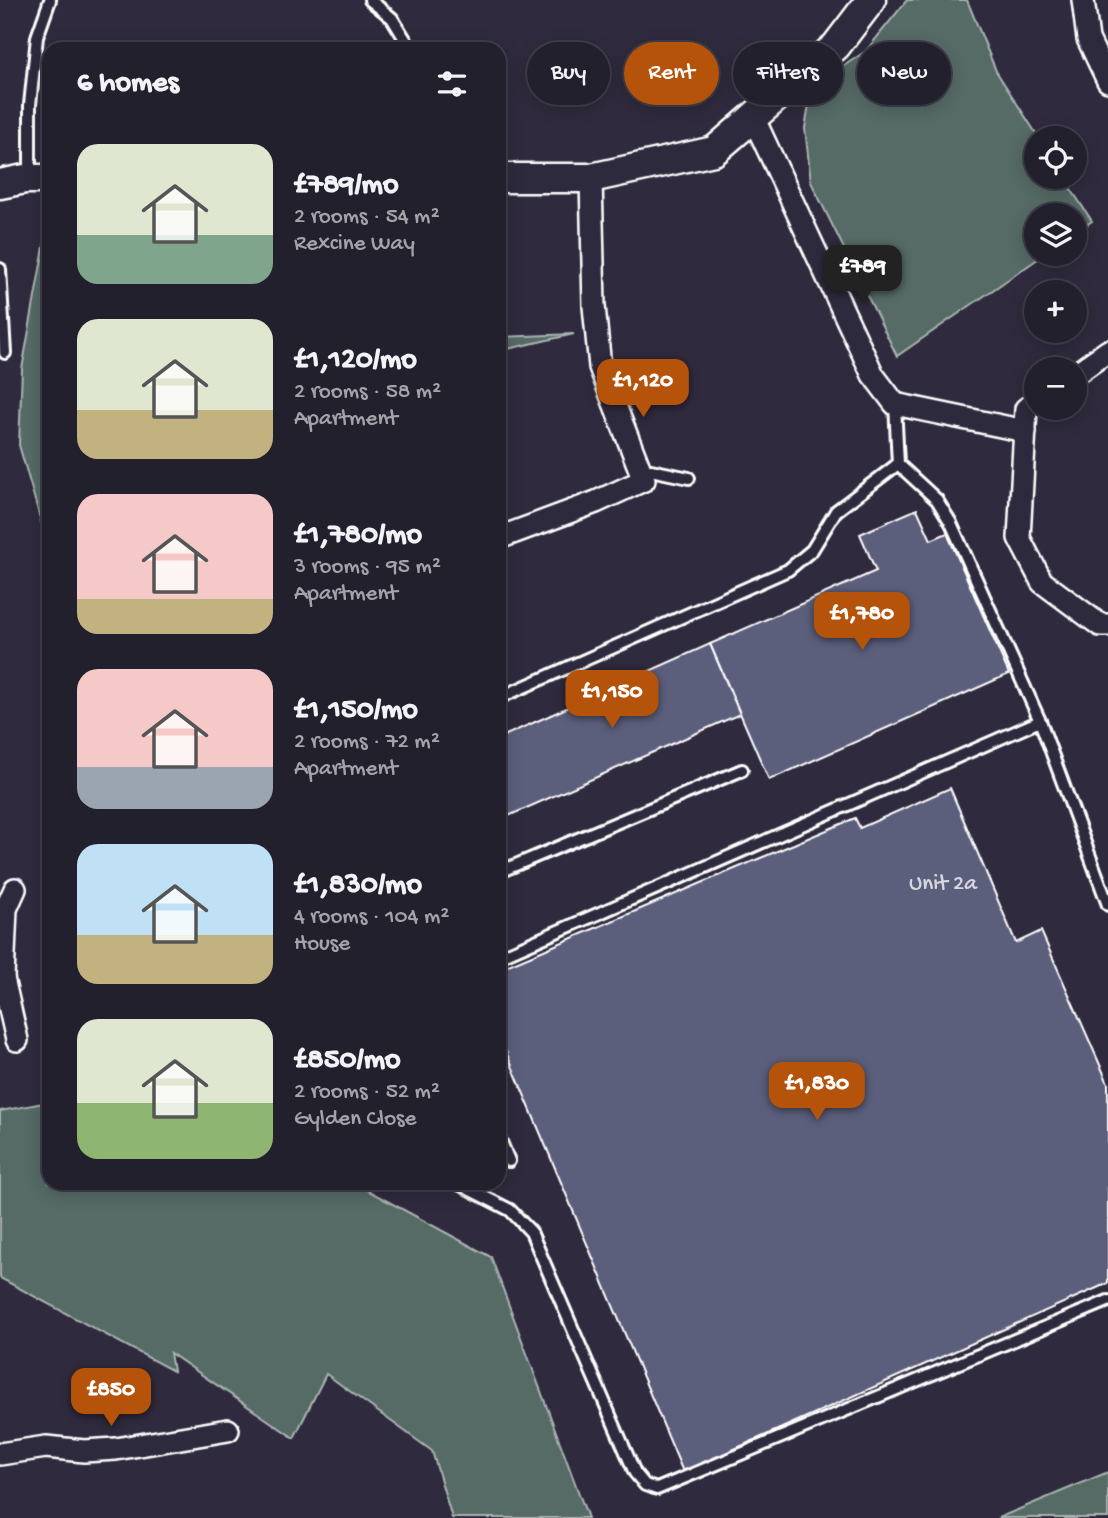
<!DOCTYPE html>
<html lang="en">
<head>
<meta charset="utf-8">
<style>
  body { margin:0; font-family:"Gochi Hand",sans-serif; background:#2f2d3a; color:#f1f3f6; height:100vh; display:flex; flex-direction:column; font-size:26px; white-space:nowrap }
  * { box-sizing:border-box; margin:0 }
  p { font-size:23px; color:#a3a3aa }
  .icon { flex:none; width:38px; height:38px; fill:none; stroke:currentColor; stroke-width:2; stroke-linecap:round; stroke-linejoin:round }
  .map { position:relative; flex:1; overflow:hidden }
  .panel { position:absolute; left:42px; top:42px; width:464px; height:1148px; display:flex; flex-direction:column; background:#23202e; border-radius:21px; box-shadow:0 4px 18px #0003,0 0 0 2px #403e4a }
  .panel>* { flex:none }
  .hud { position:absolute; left:527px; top:42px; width:476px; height:63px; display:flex; gap:14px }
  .buttons { position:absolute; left:1024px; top:126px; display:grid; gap:14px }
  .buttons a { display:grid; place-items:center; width:63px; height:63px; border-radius:50%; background:#23202e; box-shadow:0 4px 18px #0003,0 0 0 2px #403e4a; font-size:35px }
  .price { position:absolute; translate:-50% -60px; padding:0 16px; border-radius:14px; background:#b45309; color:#fff; font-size:23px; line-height:46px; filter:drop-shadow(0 2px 4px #0008) }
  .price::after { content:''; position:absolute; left:50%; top:42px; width:21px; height:16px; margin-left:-10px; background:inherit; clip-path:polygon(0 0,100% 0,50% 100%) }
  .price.on { background:#222; color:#fff }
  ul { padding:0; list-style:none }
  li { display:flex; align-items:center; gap:21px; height:175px; padding:0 35px }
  li span { display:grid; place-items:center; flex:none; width:196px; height:140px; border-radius:21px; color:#555 }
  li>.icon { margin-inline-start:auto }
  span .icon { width:84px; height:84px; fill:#fffc; stroke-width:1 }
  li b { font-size:30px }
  h2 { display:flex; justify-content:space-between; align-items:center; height:84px; padding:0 35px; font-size:30px }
  .tag { padding:0 24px; border-radius:32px; background:#23202e; box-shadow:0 4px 18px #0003,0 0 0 2px #403e4a; font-size:24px; line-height:63px }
  .tag.on { background:#b45309; color:#fff }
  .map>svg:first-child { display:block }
</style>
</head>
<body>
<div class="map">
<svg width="1108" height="1518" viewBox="0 0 1108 1518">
  <rect width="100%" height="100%" fill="#2f2a3d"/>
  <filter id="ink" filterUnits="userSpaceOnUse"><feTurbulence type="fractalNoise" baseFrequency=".0143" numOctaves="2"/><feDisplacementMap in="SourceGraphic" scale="14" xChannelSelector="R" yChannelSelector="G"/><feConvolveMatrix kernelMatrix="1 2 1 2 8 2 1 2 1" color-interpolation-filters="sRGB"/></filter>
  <g filter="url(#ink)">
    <g fill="#566b66" stroke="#aab5b2" stroke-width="2">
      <polygon points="907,0 967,0 996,71 1039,138 1036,138 1036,177 1063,177 1092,221 1075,233 1074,215 1036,215 1036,254 1045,254 897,356 811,182 805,128 812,87 866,51"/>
      <polygon points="49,219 49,549 19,445 22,369"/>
      <polygon points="574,334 499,351 499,337"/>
      <polygon points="49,1102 49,1183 354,1183 491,1257 588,1518 452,1518 432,1451 326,1374 294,1438 170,1353 173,1371 0,1278 0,1111"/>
      <polygon points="1108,1472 1108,1518 998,1518"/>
    </g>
    <g fill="#5b5e7b" stroke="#fff" stroke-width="2">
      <polygon points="917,509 931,540 947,533 1009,674 769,780 710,644 876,571 860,534"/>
      <polygon points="710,644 740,714 499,820 499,738"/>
      <polygon points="950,788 1016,943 1041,931 1108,1083 1108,1283 683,1472 499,1035 499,969 855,818 860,828"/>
    </g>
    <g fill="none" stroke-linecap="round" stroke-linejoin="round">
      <g stroke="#fff" stroke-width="16">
        <g id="lane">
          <polyline points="370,0 392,18 411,49"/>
          <polyline points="30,179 30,105 37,37 50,0"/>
          <polyline points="0,269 5,353"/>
          <polyline points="895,404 898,464 937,500 951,523 1040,721 1108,905"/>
          <polyline points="644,480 651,470 689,478"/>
          <polyline points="499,698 788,570 812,550 836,511 898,464"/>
          <polyline points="499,872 742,770"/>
          <polyline points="499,957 1040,721"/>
          <polyline points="499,1137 509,1161"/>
          <polyline points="457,1183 510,1210 531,1232 635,1473 645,1485 657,1489 1108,1301"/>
        </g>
      </g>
      <g stroke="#fff" stroke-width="26">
        <g id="street">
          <polyline points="1083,0 1088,39 1108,81"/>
          <polyline points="753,117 873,375 895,404 1025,431"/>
          <polyline points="1074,375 1108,351"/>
          <polyline points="1036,402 1026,409 1019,538 1042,582 1100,625 1108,625"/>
          <polyline points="499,538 596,502 644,480 600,367 594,306 591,178"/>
          <polyline points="0,978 3,978 6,909 15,889"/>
          <polyline points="3,978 17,1040"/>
          <polyline points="0,1454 46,1447 84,1451 116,1449 228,1430"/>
        </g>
      </g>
      <g stroke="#fff" stroke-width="33">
        <g id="secondary">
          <polyline points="499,178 591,178 714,151 836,46 871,0"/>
          <polyline points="0,184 25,179 49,179"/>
        </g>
      </g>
      <use href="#lane" stroke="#2f2a3d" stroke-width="10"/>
      <use href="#street" stroke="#2f2a3d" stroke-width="21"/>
      <use href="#secondary" stroke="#2f2a3d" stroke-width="28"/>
    </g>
  </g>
  <g text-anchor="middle" stroke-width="7" stroke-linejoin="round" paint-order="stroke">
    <g font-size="23" fill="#d6d7de">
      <text x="943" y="889">Unit 2a</text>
    </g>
  </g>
</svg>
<div class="buttons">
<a><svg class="icon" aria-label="locate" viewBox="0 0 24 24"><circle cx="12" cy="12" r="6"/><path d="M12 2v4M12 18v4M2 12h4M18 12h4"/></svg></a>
<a><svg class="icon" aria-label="layers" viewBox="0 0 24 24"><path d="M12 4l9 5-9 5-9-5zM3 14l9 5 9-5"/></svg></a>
<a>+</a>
<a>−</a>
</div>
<b class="price on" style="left:863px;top:305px">£789</b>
<b class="price" style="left:643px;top:419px">£1,120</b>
<b class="price" style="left:862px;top:652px">£1,780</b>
<b class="price" style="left:612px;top:730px">£1,150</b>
<b class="price" style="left:817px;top:1122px">£1,830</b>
<b class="price" style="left:111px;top:1428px">£850</b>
<div class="hud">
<a class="tag">Buy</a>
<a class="tag on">Rent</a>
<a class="tag">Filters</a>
<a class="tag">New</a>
</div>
<section class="panel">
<h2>6 homes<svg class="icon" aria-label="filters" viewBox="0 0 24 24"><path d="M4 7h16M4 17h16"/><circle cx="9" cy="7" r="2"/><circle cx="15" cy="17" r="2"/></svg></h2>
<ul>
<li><span style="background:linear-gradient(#dfe7d0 65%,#7fa58c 0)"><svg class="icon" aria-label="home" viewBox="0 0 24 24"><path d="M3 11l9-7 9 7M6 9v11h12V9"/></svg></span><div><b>£789/mo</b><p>2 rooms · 54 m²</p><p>Rexcine Way</p></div></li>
<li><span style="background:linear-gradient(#dfe7d0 65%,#c2b280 0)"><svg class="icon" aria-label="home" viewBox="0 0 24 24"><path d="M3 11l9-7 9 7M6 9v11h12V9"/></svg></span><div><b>£1,120/mo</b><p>2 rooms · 58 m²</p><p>Apartment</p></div></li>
<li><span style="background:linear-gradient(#f6c9c9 75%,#c2b280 0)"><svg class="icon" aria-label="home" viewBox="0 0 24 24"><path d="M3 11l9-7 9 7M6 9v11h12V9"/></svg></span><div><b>£1,780/mo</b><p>3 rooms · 95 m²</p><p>Apartment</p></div></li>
<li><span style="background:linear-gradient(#f6c9c9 70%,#9aa5b1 0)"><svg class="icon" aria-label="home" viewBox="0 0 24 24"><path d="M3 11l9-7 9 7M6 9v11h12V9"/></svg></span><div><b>£1,150/mo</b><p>2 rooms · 72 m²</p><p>Apartment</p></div></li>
<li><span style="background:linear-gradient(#bfe0f5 65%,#c2b280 0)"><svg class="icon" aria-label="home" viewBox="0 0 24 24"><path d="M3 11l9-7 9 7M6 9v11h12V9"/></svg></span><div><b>£1,830/mo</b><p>4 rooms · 104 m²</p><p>House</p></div></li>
<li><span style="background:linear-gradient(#dfe7d0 60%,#8fb573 0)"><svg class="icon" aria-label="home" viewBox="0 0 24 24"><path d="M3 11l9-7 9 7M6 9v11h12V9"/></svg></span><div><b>£850/mo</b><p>2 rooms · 52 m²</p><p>Gylden Close</p></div></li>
</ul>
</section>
</div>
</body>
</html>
